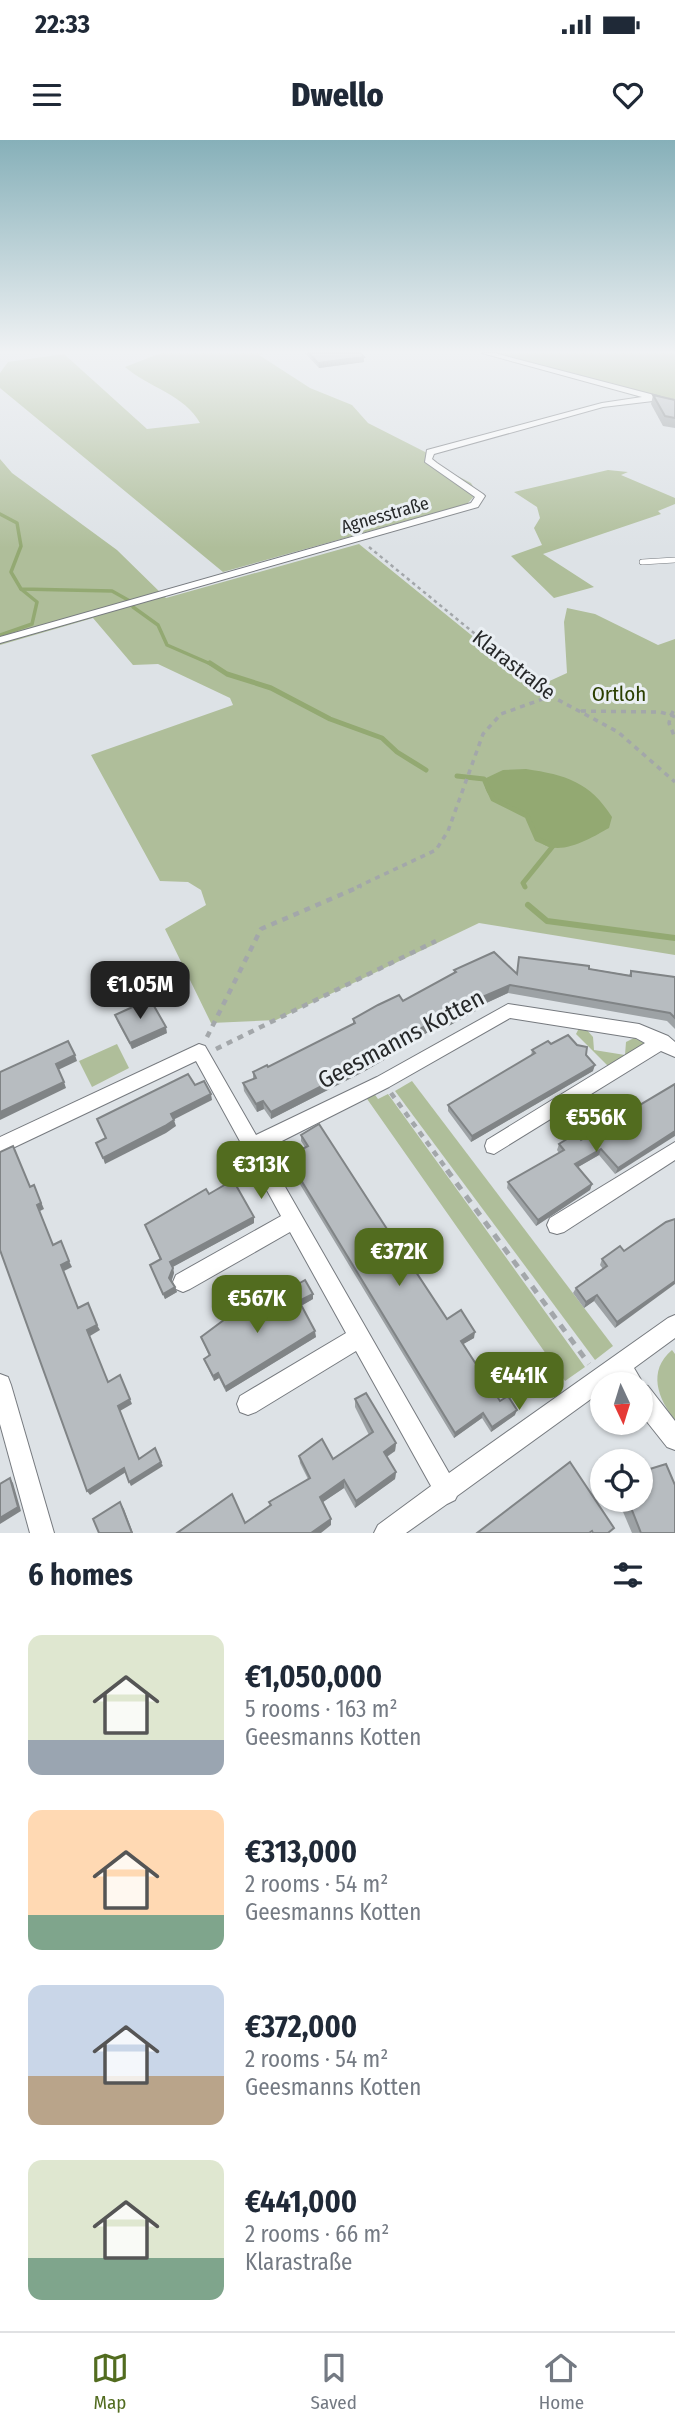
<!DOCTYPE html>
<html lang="en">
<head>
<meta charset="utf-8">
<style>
  body { margin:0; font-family:"Fira Sans Condensed",sans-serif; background:#f2f2f3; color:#1f2937; height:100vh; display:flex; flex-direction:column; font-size:26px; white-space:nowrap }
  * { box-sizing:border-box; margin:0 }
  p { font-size:23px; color:#747a83 }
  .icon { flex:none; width:38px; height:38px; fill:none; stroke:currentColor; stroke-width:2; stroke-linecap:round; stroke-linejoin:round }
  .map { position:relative; height:1393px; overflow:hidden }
  .sheet { display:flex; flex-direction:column; background:#fff; flex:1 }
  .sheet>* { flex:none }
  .needle { width:46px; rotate:176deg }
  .controls { position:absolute; left:590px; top:1232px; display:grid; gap:14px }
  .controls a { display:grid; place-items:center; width:63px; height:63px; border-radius:50%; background:#fff; box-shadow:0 2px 5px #0004; font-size:35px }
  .price { position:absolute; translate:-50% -60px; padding:0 16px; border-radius:14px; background:#526c1f; color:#fff; font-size:23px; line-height:46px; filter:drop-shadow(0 2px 4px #0008) }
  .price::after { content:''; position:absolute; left:50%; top:42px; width:21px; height:16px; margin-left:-10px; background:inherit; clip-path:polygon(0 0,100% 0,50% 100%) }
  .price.current { background:#222; color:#fff }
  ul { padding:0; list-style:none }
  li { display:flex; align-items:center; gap:21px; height:175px; padding:0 28px }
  li span { display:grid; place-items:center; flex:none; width:196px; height:140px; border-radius:14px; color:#555 }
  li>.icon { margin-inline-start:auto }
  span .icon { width:84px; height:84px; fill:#fffc; stroke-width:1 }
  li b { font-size:30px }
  h2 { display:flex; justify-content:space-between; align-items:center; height:84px; padding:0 28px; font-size:30px }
  .status { display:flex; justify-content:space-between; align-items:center; height:49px; padding:0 35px; background:#fff; direction:ltr }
  .status svg { height:19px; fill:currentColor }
  header { display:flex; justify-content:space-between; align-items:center; height:91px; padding:0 28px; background:#fff; font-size:32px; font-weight:800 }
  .dock { display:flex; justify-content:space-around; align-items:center; height:98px; border-top:2px solid #e0e1e3; background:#fff; font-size:19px; color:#747a83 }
  .dock a { display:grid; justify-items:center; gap:4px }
  .dock .current { color:#526c1f }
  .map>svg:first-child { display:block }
</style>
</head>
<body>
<div class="status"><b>22:33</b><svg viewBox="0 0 49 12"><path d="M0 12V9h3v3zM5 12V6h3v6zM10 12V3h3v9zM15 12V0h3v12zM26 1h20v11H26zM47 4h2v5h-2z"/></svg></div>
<header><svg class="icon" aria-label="menu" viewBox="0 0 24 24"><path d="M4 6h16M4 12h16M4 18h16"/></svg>Dwello<svg class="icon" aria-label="heart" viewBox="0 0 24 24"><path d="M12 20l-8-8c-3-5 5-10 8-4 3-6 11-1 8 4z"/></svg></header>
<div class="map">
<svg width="675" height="1393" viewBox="0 0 675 1393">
  <rect width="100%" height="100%" fill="#dde2e6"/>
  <g fill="#afbe9a">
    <path d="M161 213H264L259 215 310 248 352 265 368 283 431 315 425 319 471 343 477 353 467 364 223 432 0 248V233L8 222 64 214 147 289 200 283C185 255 148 247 125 227Z"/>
    <polygon points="487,213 675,213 675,263"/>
    <polygon points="0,319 12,333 117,410 166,458 359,404 539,550 543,544 567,533 564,482 567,468 595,474 658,505 675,499 675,815 479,783 276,880 211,883 165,789 206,765 201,750 188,742 160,741 91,615 233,565 230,558 158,524 133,525 93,478 0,505"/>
    <polygon points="608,330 628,332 621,335 675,358 675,364 658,371 661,374 543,414 594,447 554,458 511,416 542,405 534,388 540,378 537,367 514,352"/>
    <polygon points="579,888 586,889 593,897 594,910 625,915 626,902 634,898 645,903 613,931 576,894"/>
    <polygon points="117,904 129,928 92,947 79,921"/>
    <polygon points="412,941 613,1206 595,1220 395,951"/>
    <polygon points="373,952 378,959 388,954 585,1227 565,1241 365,956"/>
    <path d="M672 1210 675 1214V1280C658 1259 647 1231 672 1210Z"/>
  </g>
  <path fill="#93a972" d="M526 629C566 635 590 642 612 677L609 688C591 698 553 722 536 697 532 691 530 683 527 676 509 666 484 664 484 639L503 630Z"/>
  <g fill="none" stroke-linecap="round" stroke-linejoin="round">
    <g stroke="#93a972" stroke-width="3.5">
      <polyline points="0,374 17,383 21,406 11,432 21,449 112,451 128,460"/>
      <polyline points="133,467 158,485 167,505 213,525"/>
      <polyline points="0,495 32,484 37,462 21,449"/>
    </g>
    <g stroke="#93a972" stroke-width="5">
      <polyline points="210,523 227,534 271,548 330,579 382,598 397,612 426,630"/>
      <polyline points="457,636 484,639 493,659 527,676 537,699 553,706 523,743 525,747"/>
    </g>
    <polyline stroke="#93a972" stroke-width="6" points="528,765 547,781 675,798"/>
    <g stroke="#767a7f" stroke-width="6">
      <polyline id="service" points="642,422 675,420"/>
    </g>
    <g stroke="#767a7f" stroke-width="2">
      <g id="minor">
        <polygon points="482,213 494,213 658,256 675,262 675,266 653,261 603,267 434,314 432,319 437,323 483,354 485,356 478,367 0,503 0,497 471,363 475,357 425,322 427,310 602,263 642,257"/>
        <polygon points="508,864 639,884 668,896 675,902 675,917 661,911 494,1014 487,1012 485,1006 487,1000 645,903 636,898 510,878 389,947 264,1010 449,1333 668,1178 675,1175 675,1198 634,1228 644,1245 648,1246 675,1281 675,1310 667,1307 640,1273 640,1244 620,1244 616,1240 611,1244 602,1244 602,1251 457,1356 455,1360 447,1364 406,1393 374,1393 378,1385 431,1346 356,1211 256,1272 248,1275 240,1272 237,1264 240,1256 346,1193 290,1092 190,1149 183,1152 176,1149 173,1142 176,1135 281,1076 196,921 0,1014 0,997 199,904 205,906 256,995 377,937"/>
        <polygon points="675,1002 675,1020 564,1092 557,1094 550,1092 547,1085 550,1078"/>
        <polygon points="0,1234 8,1237 11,1245 54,1393 30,1393 0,1284"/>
      </g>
    </g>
    <polyline stroke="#a3a7aa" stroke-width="2.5" stroke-dasharray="3.5 3.5" stroke-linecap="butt" points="369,407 513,525"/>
    <g stroke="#a3a7aa" stroke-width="3.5" stroke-dasharray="5 5" stroke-linecap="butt">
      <polyline points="511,523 551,556 618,592 675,642"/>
      <polyline points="581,571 660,572 671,575 675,568"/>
      <polyline points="675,577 671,575 669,583 675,598"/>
      <polyline points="357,747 436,710 448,691 483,594 501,574 551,556"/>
    </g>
    <g stroke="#a3a7aa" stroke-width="4.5" stroke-dasharray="6 6" stroke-linecap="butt">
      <polyline points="207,897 261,789 361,746"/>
      <polyline points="216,909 436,801"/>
      <polyline points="391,953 448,1031"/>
    </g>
    <polyline stroke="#a3a7aa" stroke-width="5" stroke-dasharray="8 8" stroke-linecap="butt" points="447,1030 589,1224"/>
    <use href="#service" stroke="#fff" stroke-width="5"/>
    <use href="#minor" fill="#fff" fill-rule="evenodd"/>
  </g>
  <g fill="#9da2a5">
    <polygon points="305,213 361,213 364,217 364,222 319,228"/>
    <polygon points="653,255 675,260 675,288 663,286 651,264"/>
    <polygon points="519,817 629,835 631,831 675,837 675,889 667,881 508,853 482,865 481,868 445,888 443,885 398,907 398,912 365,931 271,979 264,969 257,972 244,951 243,943 253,939 253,932 268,927 353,885 353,879 403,861 454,834 454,830 517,834"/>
    <polygon points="115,875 167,893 132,909 117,881"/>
    <polygon points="551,904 586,915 593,931 471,1002 448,971 448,965 531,916 532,910"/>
    <polygon points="675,944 615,1034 599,1015 578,1027 592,1044 590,1050 536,1086 507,1048 508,1042 559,1013 557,1010 559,1004 581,1000"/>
    <polygon points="301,995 398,1106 424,1124 414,1130 447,1179 474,1198 463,1204 500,1261 515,1275 491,1292 482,1278 454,1298 287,1023 287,1017 305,1007 301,1001"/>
    <polygon points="209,1054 254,1077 254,1083 172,1127 174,1133 171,1141 175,1147 177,1152 165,1159 150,1125 160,1120 145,1085"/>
    <polygon points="675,1079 615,1188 594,1161 584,1168 573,1153 576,1148 603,1129 600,1125 602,1119 624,1111"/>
    <polygon points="313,1159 301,1166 316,1197 226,1252 219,1238 214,1241 206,1224 204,1219 209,1216 201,1197 248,1173"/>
    <polygon points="355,1259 396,1303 395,1311 387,1317 396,1332 395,1339 355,1368 344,1348 323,1362 331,1379 331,1385 245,1383 270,1366 269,1362 308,1339 300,1323 299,1316 333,1319 369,1295 355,1267"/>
    <polygon points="618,1360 640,1360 675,1393 632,1393"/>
  </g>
  <g fill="#808486">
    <polygon points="364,217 364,222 319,228 318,223"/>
    <polygon points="510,845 508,853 482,865 481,868 445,888 446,880 480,858"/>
    <polygon points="443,877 443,885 398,907 398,912 365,931 271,979 271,972 396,901"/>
    <polygon points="166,887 167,893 132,909 130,903"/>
    <polygon points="75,915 77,921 58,930 56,924"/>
    <polygon points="595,925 593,931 471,1002 472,996"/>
    <polygon points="64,942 66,948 0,980 0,972"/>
    <polygon points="211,954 212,960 173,980 171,974"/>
    <polygon points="263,961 264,969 257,972 256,964"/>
    <polygon points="174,980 176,986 166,993 105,1024 103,1018"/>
    <polygon points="675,991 675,996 615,1034 618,1028"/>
    <polygon points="601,1009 599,1015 573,1030 575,1024"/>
    <polygon points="592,1044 590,1050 536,1086 538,1080"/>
    <polygon points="34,1045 44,1069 40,1071 37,1065"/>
    <polygon points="254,1077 254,1083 171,1128 170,1122"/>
    <polygon points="425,1118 424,1124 411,1132 412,1126"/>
    <polygon points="69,1121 72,1127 64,1131 61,1125"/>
    <polygon points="173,1128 174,1133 171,1143 169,1138"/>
    <polygon points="675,1141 675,1144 615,1188 617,1182"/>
    <polygon points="175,1147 177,1152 165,1159 163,1154"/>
    <polygon points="313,1154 313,1159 299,1167 299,1161"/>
    <polygon points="597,1155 594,1161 584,1168 586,1162"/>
    <polygon points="97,1185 100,1190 90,1196 87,1190"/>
    <polygon points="315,1191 316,1197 226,1252 225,1247"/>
    <polygon points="475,1192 474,1198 460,1206 461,1201"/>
    <polygon points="218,1233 219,1238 214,1241 213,1236"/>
    <polygon points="130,1259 132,1264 120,1271 118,1266"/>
    <polygon points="517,1270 515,1275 491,1292 492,1287"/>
    <polygon points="483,1273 482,1278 454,1298 455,1293"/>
    <polygon points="396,1303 395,1311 383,1319 384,1312"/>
    <polygon points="161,1322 163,1326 131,1346 129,1342"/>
    <polygon points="124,1328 126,1332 90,1355 87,1351"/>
    <polygon points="396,1332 395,1339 355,1368 356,1361"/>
    <polygon points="10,1338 13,1343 21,1371 0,1384 0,1378"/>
    <polygon points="344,1340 344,1348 320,1364 320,1357"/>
    <polygon points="120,1362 124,1369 133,1393 132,1393"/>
    <polygon points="331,1379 331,1385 321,1393 311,1393"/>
  </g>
  <g fill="#b7bcc0" stroke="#808486" stroke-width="2">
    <polygon points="309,213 361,213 364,217 318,223"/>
    <polygon points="653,255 675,260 675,278 665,276"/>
    <polygon points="494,812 517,834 519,817 589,826 589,829 631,836 631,831 675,837 675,878 670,873 510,845 480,858 482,861 446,880 443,877 396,901 398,904 365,924 271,972 263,961 256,964 243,943 256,938 253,932 267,925 268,927 355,883 353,879 378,865 399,855 403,861 456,832 454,830"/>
    <polygon points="150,859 166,887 130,903 115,875"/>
    <polygon points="568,895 577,905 587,907 586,915 595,925 472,996 448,965 535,913 532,910 548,901 551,904"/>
    <polygon points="68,901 75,915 56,924 64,942 0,972 0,932"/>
    <polygon points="188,934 195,945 204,941 211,954 171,974 174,980 165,986 103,1018 96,1003 106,998 97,979"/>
    <polygon points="675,944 675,991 618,1028 601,1009 575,1024 592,1044 538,1080 508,1042 564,1010 559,1004 567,999 576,994 581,1000"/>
    <polygon points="319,984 398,1106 412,1098 425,1118 412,1126 447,1179 461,1170 475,1192 461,1201 500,1261 508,1256 517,1270 492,1287 483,1273 455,1293 287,1017 308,1006 301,995"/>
    <polygon points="13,1006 30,1047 34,1045 41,1063 37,1065 53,1105 61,1101 69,1121 61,1125 78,1168 88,1163 97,1185 87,1190 108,1242 120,1235 130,1259 118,1266 139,1319 155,1308 161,1322 129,1342 124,1328 87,1351 0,1110 0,1012"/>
    <polygon points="233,1040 254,1077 170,1122 173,1128 169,1138 175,1147 163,1154 150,1125 161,1119 145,1085 206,1049 209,1054"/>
    <polygon points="675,1079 675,1141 617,1182 597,1155 586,1162 576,1148 607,1126 602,1119 620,1106 624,1111 666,1082"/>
    <polygon points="305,1140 313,1154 299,1161 315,1191 225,1247 218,1233 213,1236 204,1219 210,1215 201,1197 244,1165 248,1173"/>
    <polygon points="366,1253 396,1303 384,1312 396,1332 356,1361 344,1340 320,1357 331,1379 311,1393 177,1393 232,1354 245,1383 271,1365 269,1362 310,1338 299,1316 322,1299 333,1319 373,1292 355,1259"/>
    <polygon points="570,1322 614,1388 608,1393 593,1393 592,1391 589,1393 477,1393"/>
    <polygon points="666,1324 675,1345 675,1393 641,1393 628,1360 640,1360 640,1332"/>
    <polygon points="10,1338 18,1367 0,1378 0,1344"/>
    <polygon points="120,1362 132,1393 99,1393 93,1379"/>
  </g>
  <linearGradient id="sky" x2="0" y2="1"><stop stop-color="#86b0b9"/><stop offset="0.52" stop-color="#f0f2f4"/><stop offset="1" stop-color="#f0f2f4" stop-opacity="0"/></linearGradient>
  <rect width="675" height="408" fill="url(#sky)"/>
  <g text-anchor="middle" stroke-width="6" stroke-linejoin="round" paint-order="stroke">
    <g font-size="18" fill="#262829" stroke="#eaeff3">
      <text transform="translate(385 375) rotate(-16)" y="6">Agnesstraße</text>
    </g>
    <g font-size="21" fill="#262829" stroke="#eaeff3">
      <text transform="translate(514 525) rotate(38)" y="7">Klarastraße</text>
    </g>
    <g font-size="21" fill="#2b3f00" stroke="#eaeff3">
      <text x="619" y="561">Ortloh</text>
    </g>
    <g font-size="24" fill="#262829" stroke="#eaeff3">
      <text transform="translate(401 899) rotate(-28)" y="8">Geesmanns Kotten</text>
    </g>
  </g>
</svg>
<div class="controls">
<a><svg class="needle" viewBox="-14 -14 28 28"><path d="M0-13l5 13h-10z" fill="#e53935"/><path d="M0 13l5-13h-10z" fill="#747a83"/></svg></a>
<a><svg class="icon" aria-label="locate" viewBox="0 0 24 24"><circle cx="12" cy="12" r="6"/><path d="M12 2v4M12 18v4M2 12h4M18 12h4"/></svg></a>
</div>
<b class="price current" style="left:140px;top:881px">€1.05M</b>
<b class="price" style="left:596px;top:1014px">€556K</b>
<b class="price" style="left:261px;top:1061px">€313K</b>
<b class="price" style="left:399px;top:1148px">€372K</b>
<b class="price" style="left:257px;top:1195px">€567K</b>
<b class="price" style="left:519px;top:1272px">€441K</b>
</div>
<section class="sheet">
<h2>6 homes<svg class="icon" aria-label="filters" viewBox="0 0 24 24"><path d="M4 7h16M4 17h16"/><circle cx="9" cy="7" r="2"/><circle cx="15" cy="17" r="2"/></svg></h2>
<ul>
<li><span style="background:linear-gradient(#dfe7d0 75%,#9aa5b1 0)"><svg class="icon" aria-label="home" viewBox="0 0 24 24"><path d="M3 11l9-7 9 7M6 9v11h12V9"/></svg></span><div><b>€1,050,000</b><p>5 rooms · 163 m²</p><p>Geesmanns Kotten</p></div></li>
<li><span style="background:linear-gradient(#ffd9b3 75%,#7fa58c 0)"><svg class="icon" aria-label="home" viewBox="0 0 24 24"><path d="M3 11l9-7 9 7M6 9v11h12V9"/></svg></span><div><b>€313,000</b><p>2 rooms · 54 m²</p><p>Geesmanns Kotten</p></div></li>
<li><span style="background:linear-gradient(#c9d6e8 65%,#b9a48a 0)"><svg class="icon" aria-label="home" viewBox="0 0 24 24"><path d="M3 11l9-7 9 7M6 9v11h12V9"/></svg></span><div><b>€372,000</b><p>2 rooms · 54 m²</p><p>Geesmanns Kotten</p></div></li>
<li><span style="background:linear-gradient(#dfe7d0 70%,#7fa58c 0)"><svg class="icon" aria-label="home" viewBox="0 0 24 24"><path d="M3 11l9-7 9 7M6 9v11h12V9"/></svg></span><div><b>€441,000</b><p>2 rooms · 66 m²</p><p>Klarastraße</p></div></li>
</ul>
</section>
<nav class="dock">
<a class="current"><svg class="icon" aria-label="map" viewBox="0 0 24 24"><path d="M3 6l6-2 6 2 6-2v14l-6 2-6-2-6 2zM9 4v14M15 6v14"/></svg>Map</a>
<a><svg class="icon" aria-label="saved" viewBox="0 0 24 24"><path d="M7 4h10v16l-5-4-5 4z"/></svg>Saved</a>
<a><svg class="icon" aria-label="home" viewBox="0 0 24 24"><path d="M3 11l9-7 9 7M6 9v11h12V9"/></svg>Home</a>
</nav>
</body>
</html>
